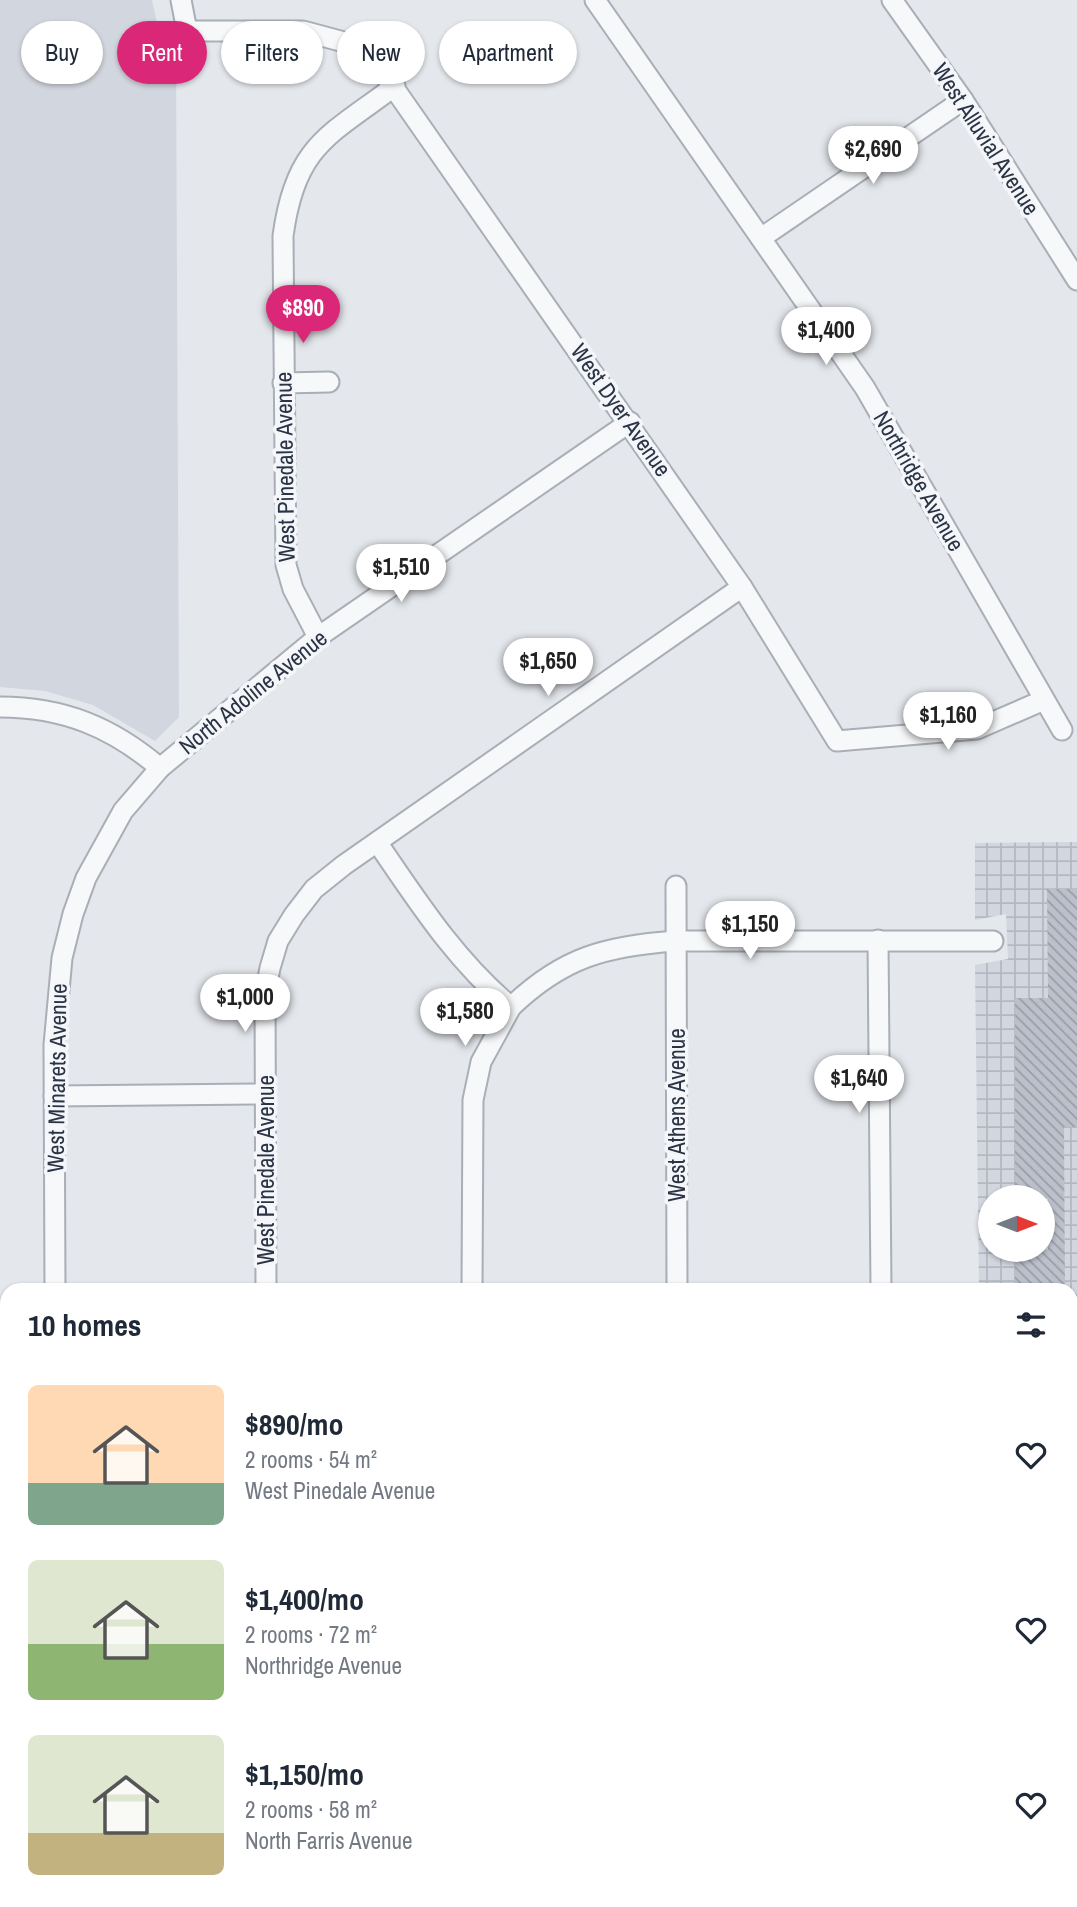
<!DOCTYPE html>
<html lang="en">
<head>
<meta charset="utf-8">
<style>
  body { margin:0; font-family:"Archivo Narrow",sans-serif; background:#f6f6f7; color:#1f2937; height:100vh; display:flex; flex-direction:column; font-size:26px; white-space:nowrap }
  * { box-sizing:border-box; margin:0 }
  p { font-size:23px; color:#747a83 }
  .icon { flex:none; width:38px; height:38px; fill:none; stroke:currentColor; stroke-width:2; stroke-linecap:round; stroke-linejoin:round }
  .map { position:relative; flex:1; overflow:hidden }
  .details { position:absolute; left:0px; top:1283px; width:1078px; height:625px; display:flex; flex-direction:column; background:#fff; border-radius:21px 21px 0 0; box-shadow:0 2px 5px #0004 }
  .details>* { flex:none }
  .top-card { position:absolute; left:21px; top:21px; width:700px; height:63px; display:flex; gap:14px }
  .needle { width:46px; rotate:90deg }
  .fabs { position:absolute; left:978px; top:1185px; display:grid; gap:14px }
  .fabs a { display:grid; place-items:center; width:77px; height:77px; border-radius:50%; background:#fff; box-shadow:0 2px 5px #0004; font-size:35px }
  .price { position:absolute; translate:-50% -60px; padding:0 16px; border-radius:24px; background:#fff; color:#222; font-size:23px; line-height:46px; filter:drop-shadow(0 2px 4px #0008) }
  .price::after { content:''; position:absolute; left:50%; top:42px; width:21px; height:16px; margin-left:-10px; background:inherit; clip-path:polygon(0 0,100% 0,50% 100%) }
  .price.selected { background:#db2777; color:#fff }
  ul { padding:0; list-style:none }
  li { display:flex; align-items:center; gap:21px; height:175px; padding:0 28px }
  li span { display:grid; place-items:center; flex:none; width:196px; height:140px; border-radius:10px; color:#555 }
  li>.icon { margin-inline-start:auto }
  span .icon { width:84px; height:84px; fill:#fffc; stroke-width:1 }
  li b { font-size:30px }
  h2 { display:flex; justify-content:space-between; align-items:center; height:84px; padding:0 28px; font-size:30px }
  .pill { padding:0 24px; border-radius:32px; background:#fff; box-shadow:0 2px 5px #0004; font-size:24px; line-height:63px }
  .pill.selected { background:#db2777; color:#fff }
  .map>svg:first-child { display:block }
</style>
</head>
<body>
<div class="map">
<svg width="1077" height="1907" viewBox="0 0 1077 1907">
  <defs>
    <pattern id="industrial-grid" width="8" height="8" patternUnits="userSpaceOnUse" patternTransform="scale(1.75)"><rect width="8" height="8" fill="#d2d6de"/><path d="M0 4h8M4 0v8" fill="none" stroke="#b4b8c0"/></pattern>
    <pattern id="building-back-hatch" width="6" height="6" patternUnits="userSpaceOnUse" patternTransform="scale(1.75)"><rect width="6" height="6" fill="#bbc0ca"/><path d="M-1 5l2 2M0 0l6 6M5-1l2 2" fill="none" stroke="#989da6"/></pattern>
  </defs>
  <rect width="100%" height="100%" fill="#e4e7ec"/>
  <g fill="#d2d6de">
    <polygon points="0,0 152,0 160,37 166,49 176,58 179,717 155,741 93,705 45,691 0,687"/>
    <rect x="1071" y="1432" width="6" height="150"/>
    <rect x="0" y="1433" width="7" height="148"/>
    <polygon points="0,1629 7,1629 7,1897 0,1898"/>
    <polygon points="1071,1632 1077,1632 1077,1864 1071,1863"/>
    <polygon points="447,1900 785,1900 842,1907 382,1907"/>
  </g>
  <path fill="url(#industrial-grid)" fill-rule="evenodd" d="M1077 842V1411H1071V1290H979L975 965 1008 959 1006 914 975 920V843ZM990 1197H1043V1250H990Z"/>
  <polygon fill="url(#building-back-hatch)" points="1047,889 1077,889 1077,1127 1064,1127 1065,1290 1015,1290 1015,1250 1048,1250 1048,1197 1015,1197 1015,998 1048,998"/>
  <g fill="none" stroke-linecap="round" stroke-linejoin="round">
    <g stroke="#a9aeb7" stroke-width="13">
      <g id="lane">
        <polyline points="376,1900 377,1907"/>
        <polyline points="406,1900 406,1907"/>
        <polyline points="614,1900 614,1907"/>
      </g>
    </g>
    <g stroke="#a9aeb7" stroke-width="23">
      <g id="street">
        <polyline points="181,0 187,31 303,31 344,42 378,65 742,587 837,741 977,729 1044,700"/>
        <polyline points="595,0 865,388 1062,730"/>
        <polyline points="892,0 963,100 1077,280"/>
        <polyline points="761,238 963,100"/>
        <polyline points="283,383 329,382"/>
        <path d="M318 637 293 589 286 565 283 236C295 146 328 136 395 86"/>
        <path d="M0 707C63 707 112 727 160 768"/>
        <path d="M377 842C418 902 455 960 511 1007L481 1062 473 1100 472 1290"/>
        <polyline points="676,886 677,1290"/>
        <polyline points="878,940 881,1290"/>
        <path d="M511 1007C563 957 606 946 676 941H993"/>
        <polyline points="54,1096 265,1094"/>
        <polyline points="55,1290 54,1045 62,958 73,914 86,878 123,811 160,768 318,637 630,422"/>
        <polyline points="266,1290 265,994 270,968 278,941 294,915 314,889 344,865 742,587"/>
        <polyline points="0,1410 7,1410"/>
        <polyline points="0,1602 7,1602"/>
        <polyline points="1071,1607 1077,1607"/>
        <polyline points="964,1907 966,1900"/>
      </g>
    </g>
    <g stroke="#a9aeb7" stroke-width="30">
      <g id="secondary">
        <polyline points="1071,1891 1077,1892"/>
        <polyline points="980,1900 1007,1907"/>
        <polyline points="76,1907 106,1900"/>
        <polyline points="218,1907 249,1900"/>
      </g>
    </g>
    <polyline stroke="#c2c5cb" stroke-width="2.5" stroke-dasharray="5 5" stroke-linecap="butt" points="1071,1417 1077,1417"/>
    <use href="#lane" stroke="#f7f8fa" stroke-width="10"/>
    <use href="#street" stroke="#f7f8fa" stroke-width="19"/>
    <use href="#secondary" stroke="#fff" stroke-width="26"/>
  </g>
  <g text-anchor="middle" stroke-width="7" stroke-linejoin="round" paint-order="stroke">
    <g font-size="23" fill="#2b3445" stroke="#f4f6f9">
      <text transform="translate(986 139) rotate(57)" y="8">West Alluvial Avenue</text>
      <text transform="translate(621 410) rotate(55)" y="8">West Dyer Avenue</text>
      <text transform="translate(285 467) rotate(-91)" y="8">West Pinedale Avenue</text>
      <text transform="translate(919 481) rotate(60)" y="8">Northridge Avenue</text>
      <text transform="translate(253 692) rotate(-39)" y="8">North Adoline Avenue</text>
      <text transform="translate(57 1078) rotate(-89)" y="8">West Minarets Avenue</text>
      <text transform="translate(677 1115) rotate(-90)" y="8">West Athens Avenue</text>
      <text transform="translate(266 1170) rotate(-90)" y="8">West Pinedale Avenue</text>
    </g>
  </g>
</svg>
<div class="fabs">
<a><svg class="needle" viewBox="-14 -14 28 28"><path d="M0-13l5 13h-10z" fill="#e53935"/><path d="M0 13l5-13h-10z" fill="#747a83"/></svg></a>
</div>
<b class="price" style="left:873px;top:186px">$2,690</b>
<b class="price selected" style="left:303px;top:345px">$890</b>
<b class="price" style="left:826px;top:367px">$1,400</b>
<b class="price" style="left:401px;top:604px">$1,510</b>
<b class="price" style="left:548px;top:698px">$1,650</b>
<b class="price" style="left:948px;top:752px">$1,160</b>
<b class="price" style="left:750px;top:961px">$1,150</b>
<b class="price" style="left:245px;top:1034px">$1,000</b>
<b class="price" style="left:465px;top:1048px">$1,580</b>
<b class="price" style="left:859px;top:1115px">$1,640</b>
<div class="top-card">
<a class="pill">Buy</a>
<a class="pill selected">Rent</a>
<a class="pill">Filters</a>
<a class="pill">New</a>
<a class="pill">Apartment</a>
</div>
<section class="details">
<h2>10 homes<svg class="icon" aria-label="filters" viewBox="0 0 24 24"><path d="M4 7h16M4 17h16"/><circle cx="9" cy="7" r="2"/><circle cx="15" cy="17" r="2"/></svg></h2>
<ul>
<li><span style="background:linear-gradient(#ffd9b3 70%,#7fa58c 0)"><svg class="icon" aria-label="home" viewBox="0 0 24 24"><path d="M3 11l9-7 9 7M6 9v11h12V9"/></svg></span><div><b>$890/mo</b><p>2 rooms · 54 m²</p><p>West Pinedale Avenue</p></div><svg class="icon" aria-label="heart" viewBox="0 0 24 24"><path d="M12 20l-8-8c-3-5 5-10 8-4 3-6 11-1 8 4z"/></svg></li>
<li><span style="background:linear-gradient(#dfe7d0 60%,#8fb573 0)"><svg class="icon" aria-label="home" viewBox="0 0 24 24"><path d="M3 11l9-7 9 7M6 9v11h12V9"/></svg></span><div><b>$1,400/mo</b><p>2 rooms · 72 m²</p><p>Northridge Avenue</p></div><svg class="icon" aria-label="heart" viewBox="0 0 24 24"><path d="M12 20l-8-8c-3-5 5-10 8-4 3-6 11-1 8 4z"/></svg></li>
<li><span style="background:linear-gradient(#dfe7d0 70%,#c2b280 0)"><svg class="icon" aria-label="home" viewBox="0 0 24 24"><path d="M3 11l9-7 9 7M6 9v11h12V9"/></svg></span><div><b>$1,150/mo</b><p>2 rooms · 58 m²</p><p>North Farris Avenue</p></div><svg class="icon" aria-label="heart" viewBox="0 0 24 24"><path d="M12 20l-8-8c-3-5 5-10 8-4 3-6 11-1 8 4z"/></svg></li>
</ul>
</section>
</div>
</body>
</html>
